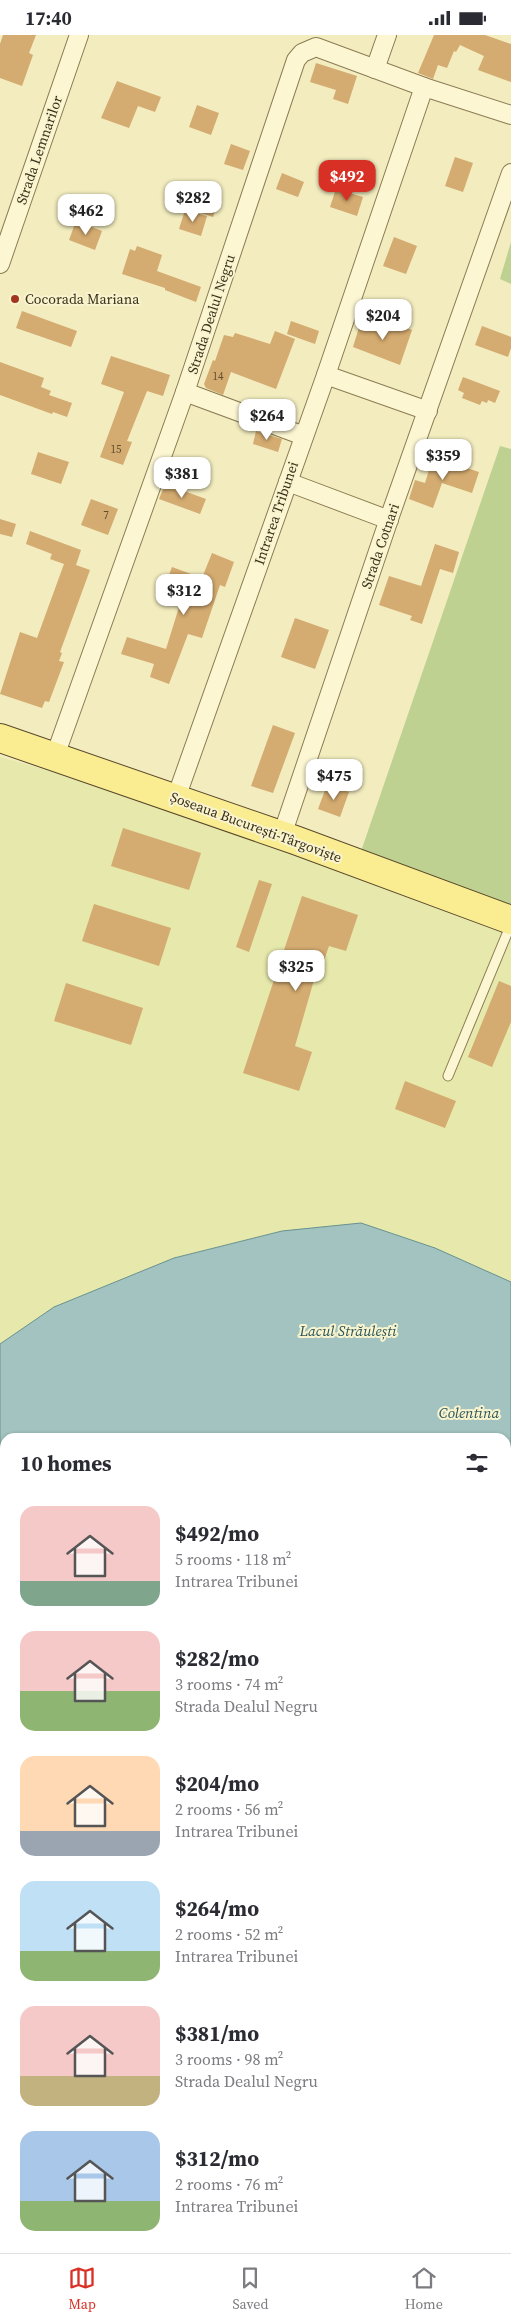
<!DOCTYPE html>
<html lang="en">
<head>
<meta charset="utf-8">
<style>
  body { margin:0; font-family:"Source Serif 4",serif; background:#f7f7f7; color:#2b2b33; height:100vh; display:flex; flex-direction:column; font-size:19px; white-space:nowrap }
  * { box-sizing:border-box; margin:0 }
  p { font-size:16px; color:#7c7c81 }
  .icon { flex:none; width:28px; height:28px; fill:none; stroke:currentColor; stroke-width:2; stroke-linecap:round; stroke-linejoin:round }
  .map { position:relative; flex:1; overflow:hidden }
  .drawer { position:absolute; left:0px; top:1398px; width:511px; height:821px; display:flex; flex-direction:column; background:#fff; border-radius:15px 15px 0 0; box-shadow:0 1px 4px #0004 }
  .drawer>* { flex:none }
  .price { position:absolute; translate:-50% -42px; padding:0 11px; border-radius:10px; background:#fff; color:#222; font-size:16px; line-height:32px; filter:drop-shadow(0 1px 2px #0008) }
  .price::after { content:''; position:absolute; left:50%; top:30px; width:15px; height:11px; margin-left:-8px; background:inherit; clip-path:polygon(0 0,100% 0,50% 100%) }
  .price.active { background:#d93025; color:#fff }
  ul { padding:0; list-style:none }
  li { display:flex; align-items:center; gap:15px; height:125px; padding:0 20px }
  li span { display:grid; place-items:center; flex:none; width:140px; height:100px; border-radius:15px; color:#555 }
  li>.icon { margin-inline-start:auto }
  span .icon { width:60px; height:60px; fill:#fffc; stroke-width:1 }
  li b { font-size:21px }
  h2 { display:flex; justify-content:space-between; align-items:center; height:60px; padding:0 20px; font-size:21px }
  .status { display:flex; justify-content:space-between; align-items:center; height:35px; padding:0 25px; background:#fff; direction:ltr }
  .status svg { height:14px; fill:currentColor }
  .menu { display:flex; justify-content:space-around; align-items:center; height:70px; border-top:1px solid #e1e1e2; background:#fff; font-size:14px; color:#7c7c81 }
  .menu a { display:grid; justify-items:center; gap:2px }
  .menu .active { color:#d93025 }
  .map>svg:first-child { display:block }
</style>
</head>
<body>
<div class="status"><b>17:40</b><svg viewBox="0 0 49 12"><path d="M0 12V9h3v3zM5 12V6h3v6zM10 12V3h3v9zM15 12V0h3v12zM26 1h20v11H26zM47 4h2v5h-2z"/></svg></div>
<div class="map">
<svg width="511" height="2218" viewBox="0 0 511 2218">
  <rect width="100%" height="100%" fill="#f2ecbe"/>
  <polygon fill="#e7e8ab" points="0,722 295,805 511,885 511,1247 435,1213 361,1188 282,1196 174,1223 54,1272 0,1309"/>
  <g fill="#bed191">
    <polygon points="511,207 511,249 500,244"/>
    <polygon points="500,411 511,414 511,885 357,828"/>
    <polygon points="506,1537 511,1537 511,1709 506,1711"/>
    <polygon points="511,1714 511,1980 506,1979 506,1716"/>
    <polygon points="191,2214 330,2214 330,2218 190,2218"/>
  </g>
  <polygon fill="#a2c3bf" stroke="#68928f" points="361,1188 435,1213 511,1247 511,1537 506,1537 506,1402 5,1402 5,2214 191,2214 190,2218 0,2218 0,1309 54,1272 174,1223 282,1196"/>
  <g fill="#d4ab70">
    <polygon points="3,0 36,0 29,18 33,20 22,51 0,43 0,9"/>
    <polygon points="434,0 485,0 511,9 511,47 478,35 484,21 460,10 456,17 454,16 447,33 438,30 433,44 418,38"/>
    <polygon points="316,28 357,41 348,69 333,64 336,55 310,47"/>
    <polygon points="117,46 161,62 155,77 138,71 129,93 101,83"/>
    <polygon points="197,70 219,78 211,100 189,92"/>
    <polygon points="231,109 250,116 243,135 224,129"/>
    <polygon points="455,122 473,128 463,157 445,151"/>
    <polygon points="282,138 304,147 298,162 276,154"/>
    <polygon points="336,154 363,162 357,181 330,172"/>
    <polygon points="204,160 219,165 213,182 198,177"/>
    <polygon points="185,175 207,181 201,201 179,194"/>
    <polygon points="76,186 102,196 95,215 69,205"/>
    <polygon points="394,202 417,211 406,239 383,231"/>
    <polygon points="137,211 162,220 157,236 201,252 196,267 165,255 165,253 122,239 130,214 135,216"/>
    <polygon points="22,276 77,296 71,312 16,293"/>
    <polygon points="291,286 319,296 315,309 287,299"/>
    <polygon points="361,286 391,296 393,288 412,295 400,330 353,312"/>
    <polygon points="482,291 511,302 511,313 508,322 475,310"/>
    <polygon points="275,296 295,304 276,354 231,337 223,360 206,353 204,349 213,325 215,326 224,300 233,302 235,298 270,309"/>
    <polygon points="111,321 170,340 163,361 147,356 127,406 132,407 123,430 100,422 124,357 101,349"/>
    <polygon points="0,327 44,343 41,352 51,356 49,360 72,368 67,382 53,377 52,379 0,360"/>
    <polygon points="463,342 500,356 495,368 488,365 487,368 482,366 480,370 462,363 464,358 458,355"/>
    <polygon points="256,396 282,404 278,417 253,409"/>
    <polygon points="38,417 69,427 61,449 31,439"/>
    <polygon points="433,422 479,437 472,458 442,448 433,473 409,464 415,445 425,448"/>
    <polygon points="165,449 206,464 200,479 159,464"/>
    <polygon points="91,464 118,474 108,500 81,490"/>
    <polygon points="0,484 16,489 12,502 0,499"/>
    <polygon points="30,496 81,515 76,530 90,535 60,617 62,618 59,626 64,627 49,667 45,666 42,673 0,659 20,597 37,603 64,529 50,524 52,519 26,509"/>
    <polygon points="435,509 459,517 453,538 440,534 422,589 410,585 412,581 379,570 389,541 421,551"/>
    <polygon points="212,518 234,527 225,552 220,550 202,603 188,599 169,649 150,642 154,629 121,619 127,602 166,614 184,556 165,550 172,532 202,543"/>
    <polygon points="295,583 329,595 315,634 281,622"/>
    <polygon points="273,690 295,698 273,758 251,751"/>
    <polygon points="327,750 349,757 340,782 318,774"/>
    <polygon points="123,793 201,818 189,855 111,831"/>
    <polygon points="259,845 272,849 249,917 236,912"/>
    <polygon points="302,861 358,880 346,916 329,911 317,946 314,945 295,1011 312,1017 299,1056 243,1038"/>
    <polygon points="94,869 171,893 159,931 82,906"/>
    <polygon points="499,946 511,951 511,987 492,1032 468,1022"/>
    <polygon points="66,948 143,973 131,1010 54,986"/>
    <polygon points="405,1046 456,1066 445,1093 395,1074"/>
  </g>
  <g fill="none" stroke-linecap="round" stroke-linejoin="round">
    <g stroke="#8c7c55" stroke-width="11">
      <g id="lane">
        <polyline points="448,1041 511,889"/>
        <polyline points="506,1716 511,1714"/>
        <polyline points="506,2036 511,2035"/>
        <polyline points="346,2214 346,2218"/>
        <polyline points="222,2218 223,2214"/>
      </g>
    </g>
    <g stroke="#8c7c55" stroke-width="20">
      <g id="street">
        <polyline points="375,34 387,0"/>
        <polyline points="0,229 79,0"/>
        <polyline points="326,340 428,376"/>
        <polyline points="185,357 304,401"/>
        <polyline points="288,447 389,485"/>
        <polyline points="55,721 185,357 296,25 302,18 316,12 424,52 511,80"/>
        <polyline points="176,763 326,340 424,52"/>
        <polyline points="282,800 391,478 511,138"/>
      </g>
    </g>
    <g stroke="#59482a" stroke-width="30">
      <polyline id="primary" points="0,703 295,805 511,885"/>
    </g>
    <use href="#lane" stroke="#fcf7d2" stroke-width="9"/>
    <use href="#street" stroke="#fcf7d2" stroke-width="18"/>
    <use href="#primary" stroke="#f9ec91" stroke-width="28"/>
  </g>
  <circle fill="#a1351f" stroke="#f9f4ce" stroke-width="2" cx="15" cy="264" r="5"/>
  <g text-anchor="middle" stroke-width="4" stroke-linejoin="round" paint-order="stroke">
    <g font-size="11" fill="#604e30">
      <text x="218" y="345">14</text>
      <text x="116" y="418">15</text>
      <text x="106" y="484">7</text>
    </g>
    <g font-size="14" fill="#3a2f1b" stroke="#f9f4ce">
      <text transform="translate(39 115) rotate(-71)" y="5">Strada Lemnarilor</text>
      <text transform="translate(211 279) rotate(-72)" y="5">Strada Dealul Negru</text>
      <text transform="translate(276 478) rotate(-71)" y="5">Intrarea Tribunei</text>
      <text transform="translate(380 511) rotate(-71)" y="5">Strada Cotnari</text>
      <text transform="translate(256 792) rotate(20)" y="5">Șoseaua București-Târgoviște</text>
    </g>
    <g font-size="14" fill="#3a2f1b" stroke="#f9f4ce" text-anchor="start">
      <text x="25" y="269">Cocorada Mariana</text>
    </g>
    <g font-size="15" font-style="italic" fill="#29555b" stroke="#f9f4ce">
      <text x="348" y="1301">Lacul Străulești</text>
      <text x="469" y="1383">Colentina</text>
    </g>
  </g>
</svg>
<b class="price active" style="left:347px;top:167px">$492</b>
<b class="price" style="left:193px;top:188px">$282</b>
<b class="price" style="left:86px;top:201px">$462</b>
<b class="price" style="left:383px;top:306px">$204</b>
<b class="price" style="left:267px;top:406px">$264</b>
<b class="price" style="left:443px;top:446px">$359</b>
<b class="price" style="left:182px;top:464px">$381</b>
<b class="price" style="left:184px;top:581px">$312</b>
<b class="price" style="left:334px;top:766px">$475</b>
<b class="price" style="left:296px;top:957px">$325</b>
<section class="drawer">
<h2>10 homes<svg class="icon" aria-label="filters" viewBox="0 0 24 24"><path d="M4 7h16M4 17h16"/><circle cx="9" cy="7" r="2"/><circle cx="15" cy="17" r="2"/></svg></h2>
<ul>
<li><span style="background:linear-gradient(#f6c9c9 75%,#7fa58c 0)"><svg class="icon" aria-label="home" viewBox="0 0 24 24"><path d="M3 11l9-7 9 7M6 9v11h12V9"/></svg></span><div><b>$492/mo</b><p>5 rooms · 118 m²</p><p>Intrarea Tribunei</p></div></li>
<li><span style="background:linear-gradient(#f6c9c9 60%,#8fb573 0)"><svg class="icon" aria-label="home" viewBox="0 0 24 24"><path d="M3 11l9-7 9 7M6 9v11h12V9"/></svg></span><div><b>$282/mo</b><p>3 rooms · 74 m²</p><p>Strada Dealul Negru</p></div></li>
<li><span style="background:linear-gradient(#ffd9b3 75%,#9aa5b1 0)"><svg class="icon" aria-label="home" viewBox="0 0 24 24"><path d="M3 11l9-7 9 7M6 9v11h12V9"/></svg></span><div><b>$204/mo</b><p>2 rooms · 56 m²</p><p>Intrarea Tribunei</p></div></li>
<li><span style="background:linear-gradient(#bfe0f5 70%,#8fb573 0)"><svg class="icon" aria-label="home" viewBox="0 0 24 24"><path d="M3 11l9-7 9 7M6 9v11h12V9"/></svg></span><div><b>$264/mo</b><p>2 rooms · 52 m²</p><p>Intrarea Tribunei</p></div></li>
<li><span style="background:linear-gradient(#f6c9c9 70%,#c2b280 0)"><svg class="icon" aria-label="home" viewBox="0 0 24 24"><path d="M3 11l9-7 9 7M6 9v11h12V9"/></svg></span><div><b>$381/mo</b><p>3 rooms · 98 m²</p><p>Strada Dealul Negru</p></div></li>
<li><span style="background:linear-gradient(#a9c7e8 70%,#8fb573 0)"><svg class="icon" aria-label="home" viewBox="0 0 24 24"><path d="M3 11l9-7 9 7M6 9v11h12V9"/></svg></span><div><b>$312/mo</b><p>2 rooms · 76 m²</p><p>Intrarea Tribunei</p></div></li>
</ul>
</section>
</div>
<nav class="menu">
<a class="active"><svg class="icon" aria-label="map" viewBox="0 0 24 24"><path d="M3 6l6-2 6 2 6-2v14l-6 2-6-2-6 2zM9 4v14M15 6v14"/></svg>Map</a>
<a><svg class="icon" aria-label="saved" viewBox="0 0 24 24"><path d="M7 4h10v16l-5-4-5 4z"/></svg>Saved</a>
<a><svg class="icon" aria-label="home" viewBox="0 0 24 24"><path d="M3 11l9-7 9 7M6 9v11h12V9"/></svg>Home</a>
</nav>
</body>
</html>
